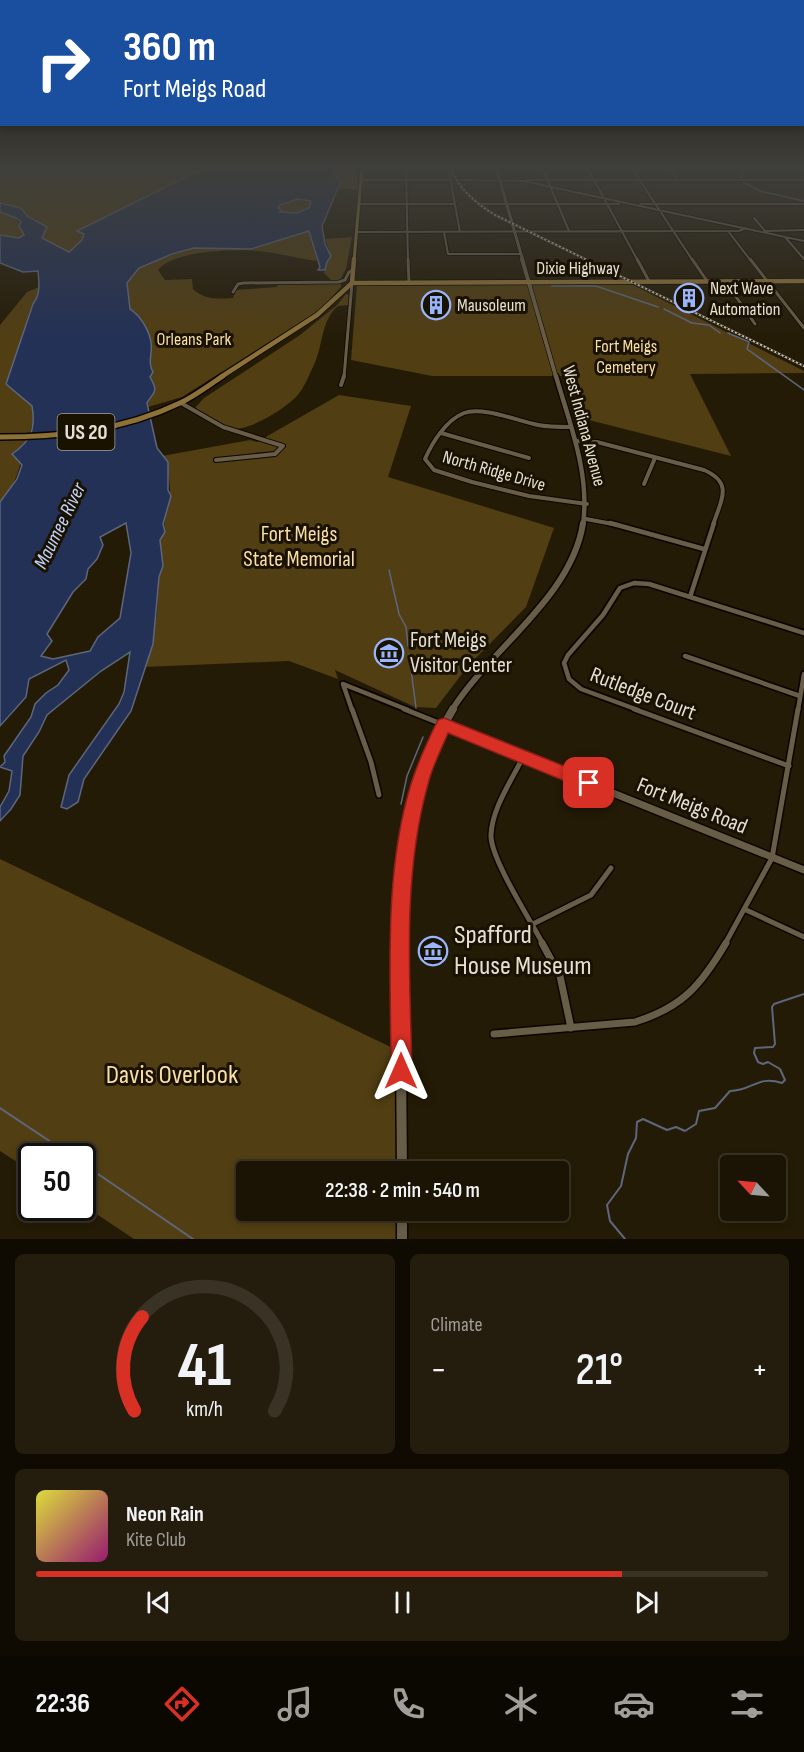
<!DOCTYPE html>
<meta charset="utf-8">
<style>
:root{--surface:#1b1404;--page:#241d0e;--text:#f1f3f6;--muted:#a09e9a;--line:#393326;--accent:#d93025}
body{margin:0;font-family:"Sofia Sans Condensed",sans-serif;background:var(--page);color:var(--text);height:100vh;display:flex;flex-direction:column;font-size:22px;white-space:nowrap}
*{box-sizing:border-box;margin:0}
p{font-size:20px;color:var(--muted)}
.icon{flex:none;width:33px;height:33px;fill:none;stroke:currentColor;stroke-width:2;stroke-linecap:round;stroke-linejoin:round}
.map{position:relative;height:1239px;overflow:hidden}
.panel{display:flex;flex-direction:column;gap:15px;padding:15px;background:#0f0b02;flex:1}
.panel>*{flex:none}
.banner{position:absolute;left:0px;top:0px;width:804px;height:126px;box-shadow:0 3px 9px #0003,0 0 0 2px var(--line);background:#1a4fa0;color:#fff;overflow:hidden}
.needle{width:39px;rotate:296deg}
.tools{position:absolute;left:720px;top:1155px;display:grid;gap:12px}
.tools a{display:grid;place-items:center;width:66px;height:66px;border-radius:6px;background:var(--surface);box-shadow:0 3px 9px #0003,0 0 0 2px var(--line);font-size:30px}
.speed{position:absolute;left:18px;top:1143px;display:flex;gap:12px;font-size:30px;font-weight:700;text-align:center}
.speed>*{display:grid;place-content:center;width:78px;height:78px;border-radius:50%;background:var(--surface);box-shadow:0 3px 9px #0003,0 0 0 2px var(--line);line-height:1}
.speed .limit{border:3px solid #111;border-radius:9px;background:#fff;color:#111}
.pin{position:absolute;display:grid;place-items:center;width:51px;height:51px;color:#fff;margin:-26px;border-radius:12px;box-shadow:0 3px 9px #0006}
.me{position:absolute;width:66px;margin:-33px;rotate:0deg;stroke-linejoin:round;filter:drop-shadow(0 0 4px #0008)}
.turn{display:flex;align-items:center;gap:21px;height:126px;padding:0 24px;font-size:27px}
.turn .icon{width:78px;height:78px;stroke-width:2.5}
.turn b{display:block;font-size:42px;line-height:51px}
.big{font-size:45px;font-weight:600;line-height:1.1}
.panel .card{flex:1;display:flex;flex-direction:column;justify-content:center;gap:9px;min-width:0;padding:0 21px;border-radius:9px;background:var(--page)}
.panel .dial{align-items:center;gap:0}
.dial svg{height:156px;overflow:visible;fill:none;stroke:var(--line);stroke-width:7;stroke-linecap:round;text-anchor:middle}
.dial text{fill:var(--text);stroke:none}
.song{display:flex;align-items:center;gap:18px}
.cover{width:72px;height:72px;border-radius:9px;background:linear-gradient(135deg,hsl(60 70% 55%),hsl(320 70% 35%))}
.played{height:6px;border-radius:3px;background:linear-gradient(90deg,var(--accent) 80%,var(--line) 80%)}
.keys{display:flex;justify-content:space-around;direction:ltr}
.heat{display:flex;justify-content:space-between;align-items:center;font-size:33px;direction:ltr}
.panel .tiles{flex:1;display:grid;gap:15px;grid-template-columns:1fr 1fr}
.card:last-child{grid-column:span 2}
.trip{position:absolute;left:236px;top:1161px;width:333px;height:60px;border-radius:6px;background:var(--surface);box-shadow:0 3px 9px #0003,0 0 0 2px var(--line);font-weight:600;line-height:60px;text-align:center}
.menu{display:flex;height:96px;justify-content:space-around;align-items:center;background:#0b0802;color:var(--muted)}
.menu .icon{width:42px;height:42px}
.menu .selected{color:var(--accent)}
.menu b{font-size:27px;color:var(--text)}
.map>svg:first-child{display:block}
.green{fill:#513e13}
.water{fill:#233157;stroke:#5e667c;stroke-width:1.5;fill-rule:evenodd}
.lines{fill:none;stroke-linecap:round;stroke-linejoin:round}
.stream-far1{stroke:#5e667c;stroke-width:1.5}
.stream{stroke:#5e667c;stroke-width:2}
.minor-far5-casing{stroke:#0d0500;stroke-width:4}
.minor-far4-casing{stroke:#0d0500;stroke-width:4.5}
.minor-far3-casing{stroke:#0d0500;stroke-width:6}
.minor-far2-casing{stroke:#0d0500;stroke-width:8}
.minor-far1-casing{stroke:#0d0500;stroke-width:8}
.minor-casing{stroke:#0d0500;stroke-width:10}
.tertiary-casing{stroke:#0d0500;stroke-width:10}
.secondary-far5-casing{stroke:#0d0500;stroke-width:4.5}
.secondary-far4-casing{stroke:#0d0500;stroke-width:5}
.secondary-far3-casing{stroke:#0d0500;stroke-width:7}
.secondary-far2-casing{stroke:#0d0500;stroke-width:9}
.secondary-far1-casing{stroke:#0d0500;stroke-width:10}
.secondary-casing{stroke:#0d0500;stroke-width:13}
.primary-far2-casing{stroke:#0d0500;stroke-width:4.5}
.primary-far1-casing{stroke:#0d0500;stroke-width:6}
.primary-casing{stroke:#0d0500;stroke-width:8}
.minor-far5{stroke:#685d47;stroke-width:2}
.minor-far4{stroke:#685d47;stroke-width:3}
.minor-far3{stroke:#685d47;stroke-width:4}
.minor-far2{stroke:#685d47;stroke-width:4.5}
.minor-far1{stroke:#685d47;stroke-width:5}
.minor{stroke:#685d47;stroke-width:7}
.tertiary{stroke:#685d47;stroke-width:7}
.secondary-far5{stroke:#685d47;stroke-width:3}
.secondary-far4{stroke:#685d47;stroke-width:4}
.secondary-far3{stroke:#685d47;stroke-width:4.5}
.secondary-far2{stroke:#685d47;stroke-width:6}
.secondary-far1{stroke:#685d47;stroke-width:8}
.secondary{stroke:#685d47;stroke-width:10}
.primary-far2{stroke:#8c7238;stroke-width:3}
.primary-far1{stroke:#8c7238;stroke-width:4.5}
.primary{stroke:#8c7238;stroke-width:5}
.rail-casing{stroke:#cac3b6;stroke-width:2}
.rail{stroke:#1a1201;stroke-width:1.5;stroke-dasharray:2;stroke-linecap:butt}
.route{fill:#d93025;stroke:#8d1f18;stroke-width:1.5}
.labels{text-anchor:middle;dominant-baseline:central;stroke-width:6;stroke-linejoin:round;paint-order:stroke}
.far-street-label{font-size:18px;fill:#e6e0d4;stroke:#1a1201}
.far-poi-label{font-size:18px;fill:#e6e0d4;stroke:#1a1201;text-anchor:start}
.far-park-label{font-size:18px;fill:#fadea4;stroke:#1a1201}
.far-water-label{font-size:20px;font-style:italic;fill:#c2d4fd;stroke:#1a1201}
.shield{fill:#1a1201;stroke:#a9a295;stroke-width:1.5}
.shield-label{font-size:21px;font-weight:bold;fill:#e6e0d4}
.park-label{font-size:22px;fill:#fadea4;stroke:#1a1201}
.poi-label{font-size:22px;fill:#e6e0d4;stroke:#1a1201;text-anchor:start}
.street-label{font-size:22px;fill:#e6e0d4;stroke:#1a1201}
.near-poi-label{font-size:27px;fill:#e6e0d4;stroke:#1a1201;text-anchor:start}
.near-park-label{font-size:27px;fill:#fadea4;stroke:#1a1201}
</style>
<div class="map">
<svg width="804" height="1239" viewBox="0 0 804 1239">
<rect width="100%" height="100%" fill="#241b06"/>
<path class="green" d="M0 167H206L77 231 84 234 82 240 69 252 42 238 37 220 27 216 21 208 0 203Z
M337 167H359L357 189H337L341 181 335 176Z
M298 199 311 201 309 208 302 212 280 213 282 211 278 208 280 204Z
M0 212C15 216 20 220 24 235L19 238 0 235Z
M310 231 317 261C299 259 283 254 266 252 240 248 173 250 158 270L165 280 192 279 193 289C205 300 217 299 233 298L236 290 277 287 278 284H341V287L321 309 182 397 148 407 150 377 153 372 149 366 150 359 136 312 130 309 127 283 133 273 147 263 194 248 251 249Z
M352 237 346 269 340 280 332 281 324 273 329 250 325 239Z
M573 283 631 284 804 371V373L690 374 731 456 577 417 564 376H432L351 360 357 285Z
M39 287V296L33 304 6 384 32 406C36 427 29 429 25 447 19 469 16 485 0 502V325L27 292Z
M346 294 350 295 349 305 338 306C322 319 323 342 316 360 311 371 304 389 296 397 284 409 252 429 235 429 221 429 206 416 194 409L204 398 300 335 337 305Z
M339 395 411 406 388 477 554 528 526 607 468 666 436 708 415 707 335 670 338 679 289 661 144 667 157 614 159 577 163 566 160 540 165 532C162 519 169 511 170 498 171 490 168 462 162 456L250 440 257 442Z
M0 859 401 1052 402 1171 246 1172V1210L402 1211V1239H134L83 1205 82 1156H32L31 1171 0 1151Z"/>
<path class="water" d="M206 167H337L335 176 341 181 322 226 325 244 331 256 327 262 325 270H318L320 267 309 231 251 249 194 248 172 254 139 268 127 283 130 309C140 315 149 330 151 342 153 353 147 362 153 372L150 377C159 393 154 391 147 403L157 448 168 462V490L171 496 163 524 165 532 160 540 163 566 159 577 153 644 131 711 84 779 78 802 67 809 61 807 69 775 119 704 124 692 130 652 101 671 47 715 39 732 23 756 20 795 11 809 0 821V807L9 791 12 771 0 767 5 762 4 756 31 717 35 704 46 693 58 685 69 670 66 660 29 679 26 697 0 726V502L17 479 22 465 12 454C31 441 36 429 32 406L6 384 33 304C41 293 39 284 38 271L23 272 0 263V235L19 238 24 235 19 226 21 222 16 218 0 212V203L21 208 27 216 47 227 42 238 69 252 82 240 84 234 77 231ZM298 199 311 201 309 208 297 213 280 212 282 211 278 208 280 205ZM126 523 131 553 120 618 98 637 90 651 53 659 41 656 52 641 47 634 73 592 86 579 88 569 97 559 103 545 100 537Z"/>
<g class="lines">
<path class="stream-far1" d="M741 178 743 167
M743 182 760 191 804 201
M552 286H596L658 307
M664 309 692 323 709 325 720 333
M728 333 749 342 747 349 804 390
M389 570 399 614 406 627 408 646
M409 654 416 708
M401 804 407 776 423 737"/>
<path class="stream" d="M0 1108 72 1156
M82 1163 193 1239
M625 1239 610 1221 607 1205 621 1186 628 1154 636 1138 637 1122 643 1119 667 1130 676 1127 685 1131 696 1124 699 1111 715 1108 730 1091C753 1091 756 1075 782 1083L785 1080 780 1069 768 1062 763 1064 758 1062 754 1053 755 1048 773 1047 775 1044 772 1007 774 1004 804 994"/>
<g class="minor-far5-casing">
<path id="minor-far5" d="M406 167 408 261
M448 167 460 232
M542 167 569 231
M587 167 638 261
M631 167 693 261
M668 167 677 179
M361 180H452
M461 180 523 181 804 241
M527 180H804
M359 204H455
M481 204H619
M640 204H804
M754 218 765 231
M728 231 751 261
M766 231 804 230
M356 232 739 231 746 228
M444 232 448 254H521
M785 237 804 259"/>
</g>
<g class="minor-far4-casing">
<path id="minor-far4" d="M408 259 409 282
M637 259 649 281
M692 259 707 281
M750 259 804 328
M725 281 755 324
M233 292 238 284 244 283 339 282 345 280 349 272 353 270
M344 377 352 283"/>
</g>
<g class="minor-far3-casing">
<path id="minor-far3" d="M341 385 344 376
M181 403 223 427 283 446 275 454 216 460
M571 427C560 427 548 427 538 425 518 421 482 406 464 413 446 420 432 443 425 459L434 470 472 482 529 496 587 504
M441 433 529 458
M575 441 597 442 704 470C734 483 721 500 713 525
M644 484 655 458
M586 519 618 525"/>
</g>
<g class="minor-far2-casing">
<path id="minor-far2" d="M610 523 704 549
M690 597 714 523
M685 656 800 696
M352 710 343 684 408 710
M638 710 581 689 569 679 564 663 568 655 603 615 620 588 634 583 649 584 804 633
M798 710 804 674"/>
</g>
<g class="minor-far1-casing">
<path id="minor-far1" d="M352 709 371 762 379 795
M404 709 444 725
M634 709 789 766
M523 757C512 780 492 808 491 835 490 858 531 921 543 944
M744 909 804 937
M533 924 591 895 611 868
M725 944 772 858 798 709"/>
</g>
<g class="minor-casing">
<path id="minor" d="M542 943 560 976 571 1028
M494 1034 635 1022C683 1007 701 985 726 943"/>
</g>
<g class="tertiary-casing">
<path id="tertiary" d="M444 725 804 870"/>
</g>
<g class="secondary-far5-casing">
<path id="secondary-far5" d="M496 167 523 261"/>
</g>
<g class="secondary-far4-casing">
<path id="secondary-far4" d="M522 259 556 377"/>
</g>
<g class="secondary-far3-casing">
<path id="secondary-far3" d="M556 376C570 425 590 473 583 525"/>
</g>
<g class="secondary-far2-casing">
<path id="secondary-far2" d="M452 710C490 649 572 597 583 523"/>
</g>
<g class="secondary-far1-casing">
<path id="secondary-far1" d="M400 944C400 862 410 780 453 709"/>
</g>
<g class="secondary-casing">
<path id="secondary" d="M400 943 402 1172
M402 1210V1239"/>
</g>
<g class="primary-far2-casing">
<path id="primary-far2" d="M354 261 362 167"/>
</g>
<g class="primary-far1-casing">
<path id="primary-far1" d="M352 283 804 281
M352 283 354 259
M221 377 317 315 352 283"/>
</g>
<g class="primary-casing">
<path id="primary" d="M0 437C62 437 124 430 180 403 195 396 209 385 223 376"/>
</g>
<use href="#minor-far5" class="minor-far5"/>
<use href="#minor-far4" class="minor-far4"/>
<use href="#minor-far3" class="minor-far3"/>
<use href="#minor-far2" class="minor-far2"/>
<use href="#minor-far1" class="minor-far1"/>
<use href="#minor" class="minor"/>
<use href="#tertiary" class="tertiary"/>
<use href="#secondary-far5" class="secondary-far5"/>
<use href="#secondary-far4" class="secondary-far4"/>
<use href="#secondary-far3" class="secondary-far3"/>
<use href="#secondary-far2" class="secondary-far2"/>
<use href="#secondary-far1" class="secondary-far1"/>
<use href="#secondary" class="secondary"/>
<use href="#primary-far2" class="primary-far2"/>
<use href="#primary-far1" class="primary-far1"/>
<use href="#primary" class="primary"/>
<g class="rail-casing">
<path id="rail" d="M450 167C459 189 475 203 495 215L804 366"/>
</g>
<use href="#rail" class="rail"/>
</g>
<linearGradient id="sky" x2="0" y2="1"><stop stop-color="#140f03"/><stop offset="0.49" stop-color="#3f3f3b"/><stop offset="1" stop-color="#3f3f3b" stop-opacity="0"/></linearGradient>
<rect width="804" height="341" fill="url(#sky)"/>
<path class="route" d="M444 718 594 778 597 783 594 788 589 791 448 733C441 750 432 767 428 784 402 877 410 976 412 1071L409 1079 401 1082 394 1079 391 1071C391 977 383 875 411 784 418 762 428 740 438 720Z"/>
<defs>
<g id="building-ring" transform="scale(1.5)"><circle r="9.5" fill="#1a1201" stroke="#98b5fd" stroke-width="1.5"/><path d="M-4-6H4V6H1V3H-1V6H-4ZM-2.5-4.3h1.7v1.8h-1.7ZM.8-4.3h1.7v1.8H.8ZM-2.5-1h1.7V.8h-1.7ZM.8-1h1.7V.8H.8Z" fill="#98b5fd"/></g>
<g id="museum-ring" transform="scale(1.5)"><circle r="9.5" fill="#1a1201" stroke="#98b5fd" stroke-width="1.5"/><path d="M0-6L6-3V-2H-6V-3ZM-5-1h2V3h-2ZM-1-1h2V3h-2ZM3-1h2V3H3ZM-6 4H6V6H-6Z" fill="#98b5fd"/></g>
</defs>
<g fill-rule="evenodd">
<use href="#building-ring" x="689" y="298"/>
<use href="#building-ring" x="436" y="305"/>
<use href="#museum-ring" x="389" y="653"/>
<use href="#museum-ring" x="433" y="951"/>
</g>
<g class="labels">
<g class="far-street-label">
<text x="578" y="268">Dixie Highway</text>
<text transform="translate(584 426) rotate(75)">West Indiana Avenue</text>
<text transform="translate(494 471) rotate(16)">North Ridge Drive</text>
</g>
<g class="far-poi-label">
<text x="710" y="288">Next Wave<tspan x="710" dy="21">Automation</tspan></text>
<text x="457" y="305">Mausoleum</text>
</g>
<g class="far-park-label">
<text x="194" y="339">Orleans Park</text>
<text x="626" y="346">Fort Meigs<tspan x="626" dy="21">Cemetery</tspan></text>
</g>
<g class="far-water-label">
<text transform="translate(60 526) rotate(-64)">Maumee River</text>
</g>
<rect class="shield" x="57.5" y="414" width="57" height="36" rx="4.5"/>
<g class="shield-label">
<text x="86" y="432">US 20</text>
</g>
<g class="park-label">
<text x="299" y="534">Fort Meigs<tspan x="299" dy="25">State Memorial</tspan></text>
</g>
<g class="poi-label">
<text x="410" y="640">Fort Meigs<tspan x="410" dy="25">Visitor Center</tspan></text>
</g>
<g class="street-label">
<text transform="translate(643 694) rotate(21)">Rutledge Court</text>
<text transform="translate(692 806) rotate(22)">Fort Meigs Road</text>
</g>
<g class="near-poi-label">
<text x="454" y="935">Spafford<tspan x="454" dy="31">House Museum</tspan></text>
</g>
<g class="near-park-label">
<text x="172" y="1075">Davis Overlook</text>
</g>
</g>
</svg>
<div class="tools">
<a><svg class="needle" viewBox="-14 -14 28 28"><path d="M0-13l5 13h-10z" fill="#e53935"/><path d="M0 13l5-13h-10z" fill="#a09e9a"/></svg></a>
</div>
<div class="speed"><div class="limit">50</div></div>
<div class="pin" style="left:589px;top:783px;background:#d93025"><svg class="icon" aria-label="arrive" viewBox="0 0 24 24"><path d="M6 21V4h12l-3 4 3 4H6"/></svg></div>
<svg class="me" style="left:401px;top:1071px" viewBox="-20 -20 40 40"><path d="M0-17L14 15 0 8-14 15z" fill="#d93025" stroke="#fff" stroke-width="4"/></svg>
<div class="trip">22:38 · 2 min · 540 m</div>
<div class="banner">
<div class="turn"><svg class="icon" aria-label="right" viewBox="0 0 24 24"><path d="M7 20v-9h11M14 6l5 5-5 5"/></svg><div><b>360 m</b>Fort Meigs Road</div></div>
</div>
</div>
<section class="panel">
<div class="tiles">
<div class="card dial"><svg viewBox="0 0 100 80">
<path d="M14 69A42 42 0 1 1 86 69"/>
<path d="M14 69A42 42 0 0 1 18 21" stroke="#d93025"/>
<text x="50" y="56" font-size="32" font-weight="700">41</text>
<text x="50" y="72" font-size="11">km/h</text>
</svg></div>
<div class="card"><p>Climate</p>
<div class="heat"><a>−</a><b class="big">21°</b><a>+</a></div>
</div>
<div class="card">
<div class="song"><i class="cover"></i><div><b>Neon Rain</b><p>Kite Club</p></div></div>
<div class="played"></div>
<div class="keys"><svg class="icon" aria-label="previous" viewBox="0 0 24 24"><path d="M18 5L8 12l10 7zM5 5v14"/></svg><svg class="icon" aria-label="pause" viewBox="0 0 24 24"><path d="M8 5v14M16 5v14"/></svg><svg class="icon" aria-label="next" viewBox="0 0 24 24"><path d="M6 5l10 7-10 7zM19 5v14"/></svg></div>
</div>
</div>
</section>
<nav class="menu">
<b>22:36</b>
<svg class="icon selected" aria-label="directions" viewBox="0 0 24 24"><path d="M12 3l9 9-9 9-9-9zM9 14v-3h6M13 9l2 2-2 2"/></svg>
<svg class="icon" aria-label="music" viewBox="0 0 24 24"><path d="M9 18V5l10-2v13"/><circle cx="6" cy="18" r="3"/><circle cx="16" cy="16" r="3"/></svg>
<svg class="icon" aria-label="phone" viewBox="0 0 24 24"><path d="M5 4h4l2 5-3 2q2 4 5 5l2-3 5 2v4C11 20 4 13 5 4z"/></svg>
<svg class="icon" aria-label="climate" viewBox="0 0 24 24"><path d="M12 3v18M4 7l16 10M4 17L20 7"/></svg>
<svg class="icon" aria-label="car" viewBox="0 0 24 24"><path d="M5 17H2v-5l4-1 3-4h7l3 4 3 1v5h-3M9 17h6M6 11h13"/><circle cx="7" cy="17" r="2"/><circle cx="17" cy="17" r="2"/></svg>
<svg class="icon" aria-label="filters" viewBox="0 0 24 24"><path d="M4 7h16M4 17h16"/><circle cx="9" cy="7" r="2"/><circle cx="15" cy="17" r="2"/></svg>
</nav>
